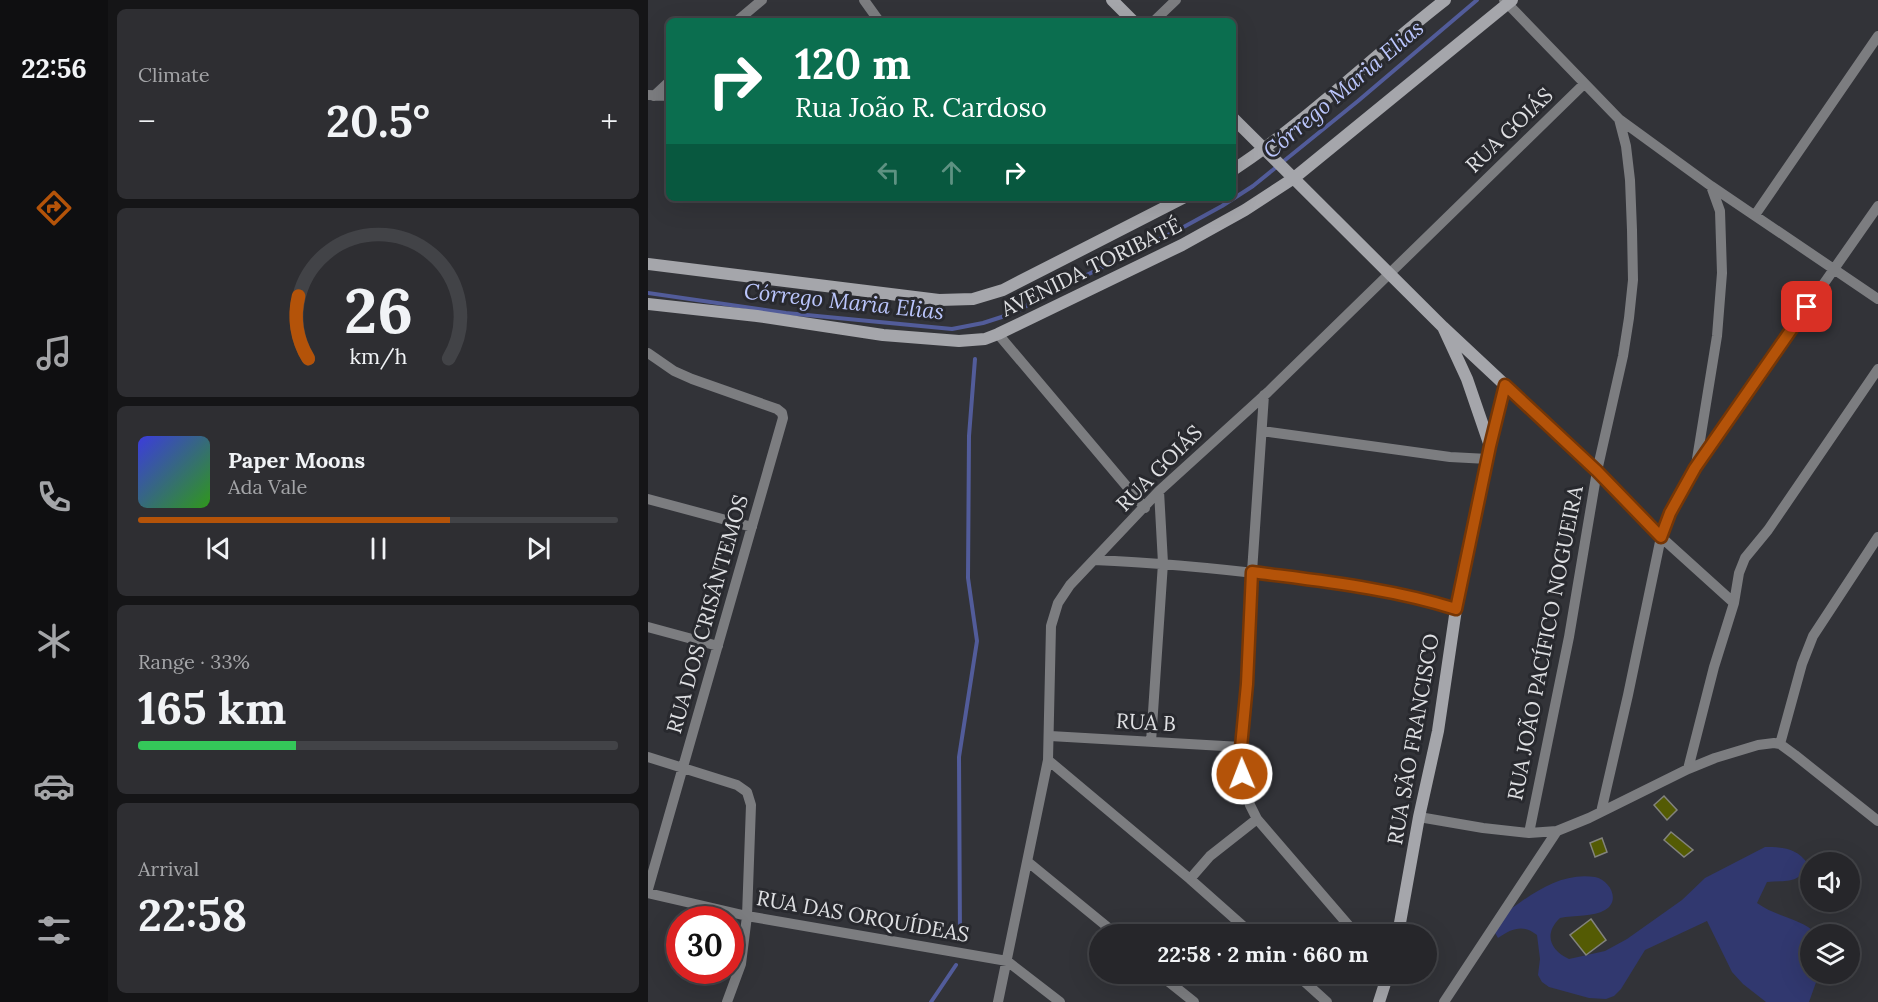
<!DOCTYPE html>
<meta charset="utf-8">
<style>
:root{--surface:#26262a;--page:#2e2e32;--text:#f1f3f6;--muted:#a4a5a8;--line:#424347;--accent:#b45309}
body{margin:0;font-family:Lora,serif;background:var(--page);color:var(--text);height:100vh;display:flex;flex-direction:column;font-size:22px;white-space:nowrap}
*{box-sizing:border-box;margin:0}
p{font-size:20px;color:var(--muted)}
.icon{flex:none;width:33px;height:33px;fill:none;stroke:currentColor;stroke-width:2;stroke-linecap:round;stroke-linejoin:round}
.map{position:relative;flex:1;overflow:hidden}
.panel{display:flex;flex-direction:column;gap:9px;padding:9px;background:#151517;width:540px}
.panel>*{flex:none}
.hud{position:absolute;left:18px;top:18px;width:570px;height:183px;border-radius:9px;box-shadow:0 6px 24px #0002,0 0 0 2px var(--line);background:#0b6e4f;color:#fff;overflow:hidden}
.fabs{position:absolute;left:1152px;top:852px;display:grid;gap:12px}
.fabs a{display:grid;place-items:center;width:60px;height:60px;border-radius:50%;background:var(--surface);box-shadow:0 6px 24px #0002,0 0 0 2px var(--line);font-size:30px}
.speed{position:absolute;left:18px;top:906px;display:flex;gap:12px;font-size:30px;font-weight:700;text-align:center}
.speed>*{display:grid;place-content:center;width:78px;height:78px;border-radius:50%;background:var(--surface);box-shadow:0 6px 24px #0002,0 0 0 2px var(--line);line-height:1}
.speed .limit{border:9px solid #d22;background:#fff;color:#111}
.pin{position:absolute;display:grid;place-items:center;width:51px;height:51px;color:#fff;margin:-26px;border-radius:12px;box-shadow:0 3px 9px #0006}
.me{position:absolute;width:66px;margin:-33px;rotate:359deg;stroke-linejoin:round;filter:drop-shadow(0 0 4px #0008)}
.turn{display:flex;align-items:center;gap:21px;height:126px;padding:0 30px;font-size:27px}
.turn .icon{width:78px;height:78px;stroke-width:2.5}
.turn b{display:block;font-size:42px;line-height:51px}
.lanes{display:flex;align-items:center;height:57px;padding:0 30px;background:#0003;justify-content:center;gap:30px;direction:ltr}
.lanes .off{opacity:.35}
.big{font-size:45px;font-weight:700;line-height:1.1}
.panel .card{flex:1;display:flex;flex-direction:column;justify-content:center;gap:9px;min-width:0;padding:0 21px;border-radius:9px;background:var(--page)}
.panel .dial{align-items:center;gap:0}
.dial svg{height:156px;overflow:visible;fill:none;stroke:var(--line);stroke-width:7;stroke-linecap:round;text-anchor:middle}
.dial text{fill:var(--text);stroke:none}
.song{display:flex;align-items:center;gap:18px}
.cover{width:72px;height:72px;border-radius:9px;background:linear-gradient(135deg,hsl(240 70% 55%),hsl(110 70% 35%))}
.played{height:6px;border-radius:3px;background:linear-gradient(90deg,var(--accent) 65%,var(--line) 65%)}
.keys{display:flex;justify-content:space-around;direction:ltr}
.heat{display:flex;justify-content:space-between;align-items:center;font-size:33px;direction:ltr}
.charge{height:9px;border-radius:4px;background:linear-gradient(90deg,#34c759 33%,var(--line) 0)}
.trip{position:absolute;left:441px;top:924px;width:348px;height:60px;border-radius:30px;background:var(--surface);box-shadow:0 6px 24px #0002,0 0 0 2px var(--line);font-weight:700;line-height:60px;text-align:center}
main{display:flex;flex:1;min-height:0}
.tabs{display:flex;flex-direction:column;width:108px;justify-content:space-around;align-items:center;background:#0f0f11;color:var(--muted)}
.tabs .icon{width:42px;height:42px}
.tabs .on{color:var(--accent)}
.tabs b{font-size:27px;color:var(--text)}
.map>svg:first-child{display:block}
.green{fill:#31386f}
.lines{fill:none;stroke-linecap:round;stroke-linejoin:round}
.stream{stroke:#525c9a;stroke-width:4}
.building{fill:#545b04;stroke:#82837d;stroke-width:1.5}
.street{stroke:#7c7d80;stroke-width:10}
.secondary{stroke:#a5a6ab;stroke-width:12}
.route-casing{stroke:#753606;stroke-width:15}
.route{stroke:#b45309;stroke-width:10}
.labels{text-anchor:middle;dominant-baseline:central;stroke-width:6;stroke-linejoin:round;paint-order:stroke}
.street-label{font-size:21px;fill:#dfe0e3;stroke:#28292e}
.water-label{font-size:22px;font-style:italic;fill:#bbc6fd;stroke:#28292e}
</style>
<main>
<nav class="tabs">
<b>22:56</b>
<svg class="icon on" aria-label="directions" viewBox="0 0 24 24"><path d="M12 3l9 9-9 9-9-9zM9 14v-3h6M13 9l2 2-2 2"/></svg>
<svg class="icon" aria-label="music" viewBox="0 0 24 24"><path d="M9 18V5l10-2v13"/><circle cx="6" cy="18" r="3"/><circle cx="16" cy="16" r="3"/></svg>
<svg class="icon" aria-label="phone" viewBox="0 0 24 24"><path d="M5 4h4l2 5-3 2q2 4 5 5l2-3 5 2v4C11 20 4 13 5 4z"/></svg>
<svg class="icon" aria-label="climate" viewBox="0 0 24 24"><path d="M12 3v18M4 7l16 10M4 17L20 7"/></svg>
<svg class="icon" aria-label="car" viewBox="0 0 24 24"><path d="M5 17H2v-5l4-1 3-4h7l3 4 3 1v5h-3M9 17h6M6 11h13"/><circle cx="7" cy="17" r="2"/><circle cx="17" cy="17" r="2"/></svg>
<svg class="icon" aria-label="filters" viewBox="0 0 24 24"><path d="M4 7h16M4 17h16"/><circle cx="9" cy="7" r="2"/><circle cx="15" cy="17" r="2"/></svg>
</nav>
<section class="panel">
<div class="card"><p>Climate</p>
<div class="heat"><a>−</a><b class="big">20.5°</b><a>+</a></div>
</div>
<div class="card dial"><svg viewBox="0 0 100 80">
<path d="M14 69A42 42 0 1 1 86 69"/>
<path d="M14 69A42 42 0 0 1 9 37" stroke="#b45309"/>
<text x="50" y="56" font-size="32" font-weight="700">26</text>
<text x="50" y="72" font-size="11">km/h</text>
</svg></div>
<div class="card">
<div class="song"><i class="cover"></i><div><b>Paper Moons</b><p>Ada Vale</p></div></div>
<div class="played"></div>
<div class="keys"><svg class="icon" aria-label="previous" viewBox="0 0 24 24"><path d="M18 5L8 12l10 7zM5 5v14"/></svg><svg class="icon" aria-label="pause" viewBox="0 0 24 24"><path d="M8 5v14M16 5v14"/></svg><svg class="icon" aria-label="next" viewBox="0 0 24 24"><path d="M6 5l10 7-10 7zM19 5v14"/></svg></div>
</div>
<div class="card"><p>Range · 33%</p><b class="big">165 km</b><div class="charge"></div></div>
<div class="card"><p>Arrival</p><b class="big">22:58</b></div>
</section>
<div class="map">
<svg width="1230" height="1002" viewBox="0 0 1230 1002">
<rect width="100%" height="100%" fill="#323338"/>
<path class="green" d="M1117 847C1135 847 1149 848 1160 864 1151 885 1138 880 1119 882L1109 903C1128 917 1153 918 1169 934H1162V974H1171L1161 1002H1118L1095 984 1084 972 1059 921 997 950 973 989 966 996 958 999 941 998 901 987 894 982 890 975 892 959 889 935C876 924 864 928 850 938L846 931C851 925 854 917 859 912 863 908 870 904 874 901 896 886 919 873 947 877 962 880 973 901 957 910 946 917 926 915 912 918 896 933 901 950 921 959L957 951 979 939 1034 900 1057 878Z"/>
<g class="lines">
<path class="stream" d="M0 293 138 313 304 329 335 323 366 313 392 298 532 229 574 206 605 186 710 101 829 0
M312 939 311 757 329 641 320 578 321 436 327 359
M283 1002 308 965"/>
</g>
<path class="building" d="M1016 796 1029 810 1019 820 1006 805Z
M1023 832 1045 850 1036 857 1016 840Z
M954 838 959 852 947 857 942 843Z
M943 919 958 940 938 955 922 935Z"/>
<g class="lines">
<path class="street" d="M216 0 231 21
M856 0 971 119 978 146 982 180 984 230 985 280 981 318 975 356 949 471 921 637 881 833
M89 21 114 0
M506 21 528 0
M0 95 21 96
M6 96 21 82
M971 119 1063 186 1230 299
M1107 215 1230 36
M350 334 497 508
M0 353 26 371 44 379 129 409 134 413 135 418 0 889
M857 385 949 471 1013 537 1086 603
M616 395 604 572 599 684 593 747V774L602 805 609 819 708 934
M614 431 802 457 840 459
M1048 465 1069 336 1074 273 1072 211 1063 186
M0 499 104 527
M446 560C516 563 586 570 655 579 707 586 758 594 808 609
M0 627 70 646
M402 736 593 747
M503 742 515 563 511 491
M1132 744 1154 664 1165 636 1230 537
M0 757 89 785 99 792 103 805 99 916 93 964 79 1002
M400 760 542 879 604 934
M1040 769 1066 667 1086 603 1091 573 1097 558 1120 530 1230 369
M953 812 980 695 1013 537 1022 513 1047 468 1230 206
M771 817 835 828 881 833 909 831 941 818 1040 769 1067 758 1110 745 1126 743 1132 744 1147 755 1230 821
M380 862 468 934
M542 879 562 856 609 819
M0 893 99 916 359 961 412 1002
M511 974 546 1002
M648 974 679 1002
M350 1002 400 760 403 626 410 603 422 585 511 491 620 392 936 84
M796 1002 909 831"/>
<path class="secondary" d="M464 0 485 21
M585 118 795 327 819 379 842 446
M585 170C660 121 726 55 797 0
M0 264 291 300 325 299 355 290 535 198
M0 304 109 316 235 335 311 341 337 339 350 334 534 245 597 210 646 178 864 0
M750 934 771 817 790 731 808 609 842 446 857 385 795 327
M731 1002 740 974"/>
</g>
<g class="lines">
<g class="route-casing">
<path id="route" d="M594 774 593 747 599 684 604 572C672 581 742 588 808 609L842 446 857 385 949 471 1013 537 1022 513 1047 468 1159 307"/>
</g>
<use href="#route" class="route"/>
</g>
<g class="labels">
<g class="street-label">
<text transform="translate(861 130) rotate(-44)">RUA GOIÁS</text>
<text transform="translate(443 267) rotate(-26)">AVENIDA TORIBATÉ</text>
<text transform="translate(511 468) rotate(-45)">RUA GOIÁS</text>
<text transform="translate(59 614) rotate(-74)">RUA DOS CRISÂNTEMOS</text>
<text transform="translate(897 643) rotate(-79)">RUA JOÃO PACÍFICO NOGUEIRA</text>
<text transform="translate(498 722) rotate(3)">RUA B</text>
<text transform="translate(765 739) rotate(-80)">RUA SÃO FRANCISCO</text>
<text transform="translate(215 916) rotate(10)">RUA DAS ORQUÍDEAS</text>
</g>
<g class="water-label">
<text transform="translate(695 89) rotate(-40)">Córrego Maria Elias</text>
<text transform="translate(196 301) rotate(6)">Córrego Maria Elias</text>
</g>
</g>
</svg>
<div class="fabs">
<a><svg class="icon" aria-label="sound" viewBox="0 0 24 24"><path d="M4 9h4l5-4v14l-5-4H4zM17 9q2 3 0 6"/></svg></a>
<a><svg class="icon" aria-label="layers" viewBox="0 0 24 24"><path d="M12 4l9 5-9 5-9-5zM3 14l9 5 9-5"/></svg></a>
</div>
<div class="speed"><div class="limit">30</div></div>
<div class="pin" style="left:1159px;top:307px;background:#d93025"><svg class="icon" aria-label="arrive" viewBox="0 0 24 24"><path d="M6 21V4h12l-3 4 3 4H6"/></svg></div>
<svg class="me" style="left:594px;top:774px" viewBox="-20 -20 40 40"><circle r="17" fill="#b45309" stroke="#fff" stroke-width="3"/><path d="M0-11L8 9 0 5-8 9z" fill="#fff"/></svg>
<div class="trip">22:58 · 2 min · 660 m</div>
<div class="hud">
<div class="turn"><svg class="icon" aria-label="right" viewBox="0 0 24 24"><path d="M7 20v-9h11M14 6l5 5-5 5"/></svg><div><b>120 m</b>Rua João R. Cardoso</div></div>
<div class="lanes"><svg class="icon off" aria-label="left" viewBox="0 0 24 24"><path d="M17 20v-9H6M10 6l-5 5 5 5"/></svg><svg class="icon off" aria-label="ahead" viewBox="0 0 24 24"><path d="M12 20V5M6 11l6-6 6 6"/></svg><svg class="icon" aria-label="right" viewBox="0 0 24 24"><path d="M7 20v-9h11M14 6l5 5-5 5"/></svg></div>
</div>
</div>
</main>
